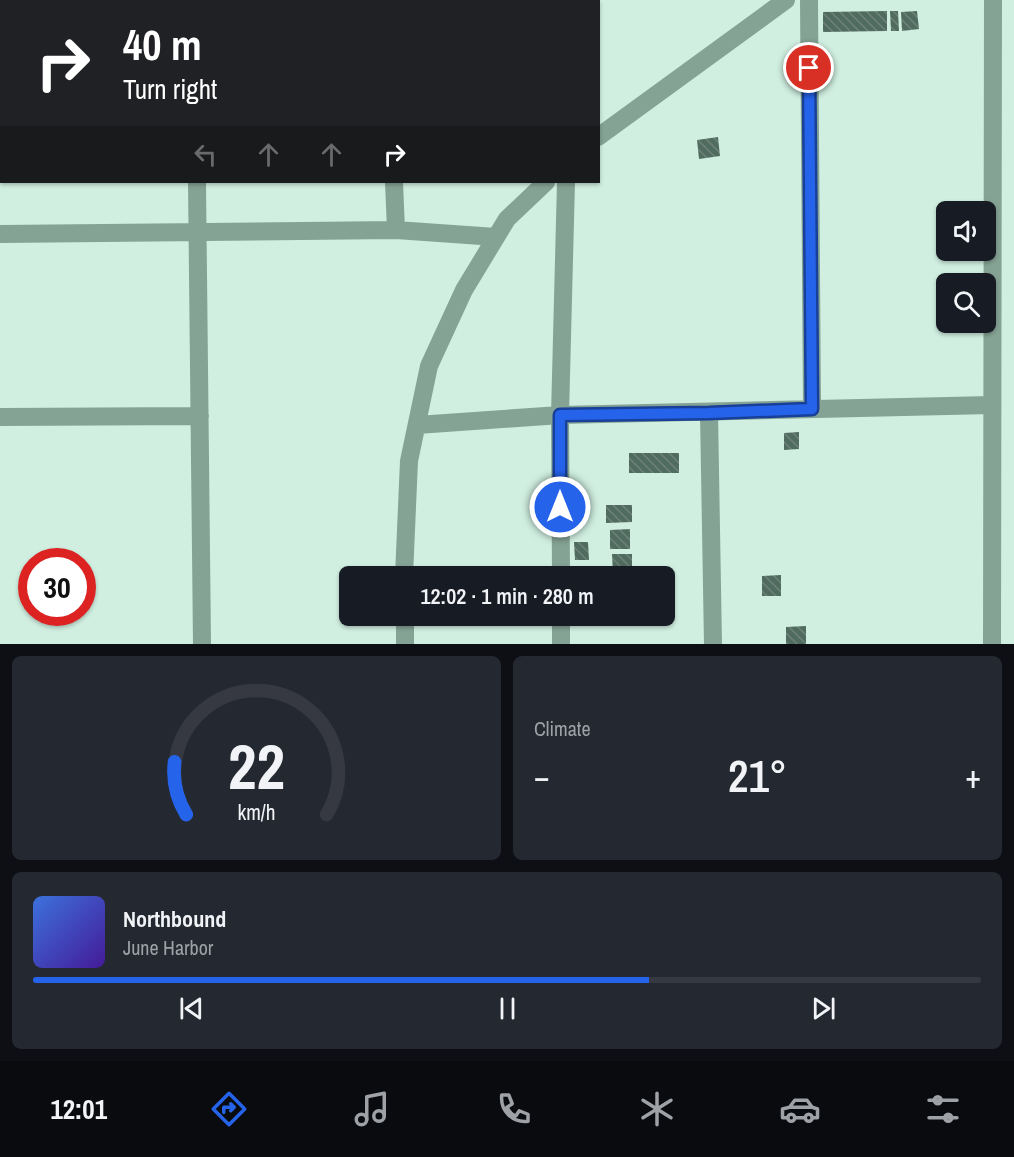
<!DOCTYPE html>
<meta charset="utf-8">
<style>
:root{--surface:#171b24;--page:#242831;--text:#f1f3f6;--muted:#9ea1a6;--line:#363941;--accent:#2563eb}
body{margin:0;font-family:"Archivo Narrow",sans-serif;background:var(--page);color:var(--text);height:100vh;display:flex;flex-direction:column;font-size:22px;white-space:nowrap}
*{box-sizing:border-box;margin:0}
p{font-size:20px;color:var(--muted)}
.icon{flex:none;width:33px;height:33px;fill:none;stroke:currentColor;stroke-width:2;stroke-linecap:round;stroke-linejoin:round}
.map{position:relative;height:644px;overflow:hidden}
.drawer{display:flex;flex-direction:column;gap:12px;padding:12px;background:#0d0f14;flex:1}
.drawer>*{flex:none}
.top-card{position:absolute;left:0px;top:0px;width:600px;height:183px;box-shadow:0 2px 4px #0004;background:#202124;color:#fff;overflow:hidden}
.tools{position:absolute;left:936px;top:201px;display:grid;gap:12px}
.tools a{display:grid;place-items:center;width:60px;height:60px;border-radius:9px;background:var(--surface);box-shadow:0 2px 4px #0004;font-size:30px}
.speed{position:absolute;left:18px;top:548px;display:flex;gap:12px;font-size:30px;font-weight:700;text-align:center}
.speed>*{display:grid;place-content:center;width:78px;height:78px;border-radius:50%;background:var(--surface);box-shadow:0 2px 4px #0004;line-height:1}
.speed .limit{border:9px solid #d22;background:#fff;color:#111}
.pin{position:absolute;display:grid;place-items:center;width:51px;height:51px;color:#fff;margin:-26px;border:3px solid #fff;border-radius:50%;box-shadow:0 2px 6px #0007}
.me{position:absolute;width:66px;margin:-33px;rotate:0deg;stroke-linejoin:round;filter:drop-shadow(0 0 4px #0008)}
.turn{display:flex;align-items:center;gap:21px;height:126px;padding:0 24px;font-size:27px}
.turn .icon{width:78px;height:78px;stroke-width:2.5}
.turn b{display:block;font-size:42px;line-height:51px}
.lanes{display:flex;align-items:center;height:57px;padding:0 24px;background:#0003;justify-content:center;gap:30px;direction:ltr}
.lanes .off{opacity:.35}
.big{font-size:45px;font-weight:600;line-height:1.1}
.drawer .widget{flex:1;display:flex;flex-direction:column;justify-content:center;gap:9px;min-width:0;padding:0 21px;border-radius:9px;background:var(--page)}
.drawer .dial{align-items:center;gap:0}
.dial svg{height:156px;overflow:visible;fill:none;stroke:var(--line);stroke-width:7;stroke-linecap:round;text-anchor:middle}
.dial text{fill:var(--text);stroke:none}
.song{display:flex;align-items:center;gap:18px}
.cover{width:72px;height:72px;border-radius:9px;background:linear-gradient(135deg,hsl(220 70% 55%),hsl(260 70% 35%))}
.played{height:6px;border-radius:3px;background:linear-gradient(90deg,var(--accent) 65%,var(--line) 65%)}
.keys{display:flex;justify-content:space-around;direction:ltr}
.heat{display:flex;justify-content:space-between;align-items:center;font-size:33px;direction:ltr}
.drawer .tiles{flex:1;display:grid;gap:12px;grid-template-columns:1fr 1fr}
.widget:last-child{grid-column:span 2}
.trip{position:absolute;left:339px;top:566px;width:336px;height:60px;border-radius:9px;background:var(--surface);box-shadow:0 2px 4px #0004;font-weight:600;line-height:60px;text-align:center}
.tabs{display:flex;height:96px;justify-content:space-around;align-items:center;background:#090b0e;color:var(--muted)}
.tabs .icon{width:42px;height:42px}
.tabs .active{color:var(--accent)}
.tabs b{font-size:27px;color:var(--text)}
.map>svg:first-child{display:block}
.building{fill:url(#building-back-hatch)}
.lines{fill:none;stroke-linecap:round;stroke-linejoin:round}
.minor{stroke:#85a395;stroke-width:18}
.route-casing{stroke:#184099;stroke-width:15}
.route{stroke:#2563eb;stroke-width:10}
</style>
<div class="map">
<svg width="1014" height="644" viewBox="0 0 1014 644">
<defs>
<pattern id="building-back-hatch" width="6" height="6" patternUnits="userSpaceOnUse" patternTransform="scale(1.5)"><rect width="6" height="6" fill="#506b5f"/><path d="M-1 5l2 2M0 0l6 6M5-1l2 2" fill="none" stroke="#6e8279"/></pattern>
</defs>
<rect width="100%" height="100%" fill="#d0efe1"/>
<path class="building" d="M887 11V31L823 32V12Z
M890 11H898L899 31H891Z
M917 11 919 29 902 31 901 12Z
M718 137 720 156 699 159 697 140Z
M799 432V449L784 450V433Z
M629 453H679V473H629Z
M606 505H632V522L606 523Z
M630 529V549H610V530Z
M574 542H588L589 560H575Z
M612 554H632V574H613Z
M781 575V596H762V576Z
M806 626V644H786V627Z"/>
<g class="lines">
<path class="minor" d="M195 0 196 2
M386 0V2
M809 0 812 409
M0 56H2
M598 137 786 0
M197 182 202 644
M394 182 396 230
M0 234 396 230 496 237
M709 413 713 644
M0 417 200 416
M417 425 560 415 991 405
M404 576 409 461 429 366 464 290 507 219 546 182
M561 576 560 415 566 182
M405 615V644
M561 615V644
M992 644 993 0"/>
</g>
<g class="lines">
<g class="route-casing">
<path id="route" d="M560 507V415L709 413 812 409 809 68"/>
</g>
<use href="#route" class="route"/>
</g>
</svg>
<div class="tools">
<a><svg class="icon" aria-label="sound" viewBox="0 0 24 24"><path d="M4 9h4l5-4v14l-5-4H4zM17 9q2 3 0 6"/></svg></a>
<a><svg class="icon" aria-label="search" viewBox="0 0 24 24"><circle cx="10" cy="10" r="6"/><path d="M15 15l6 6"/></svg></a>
</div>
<div class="speed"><div class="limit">30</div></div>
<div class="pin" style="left:809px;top:68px;background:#d93025"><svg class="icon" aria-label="arrive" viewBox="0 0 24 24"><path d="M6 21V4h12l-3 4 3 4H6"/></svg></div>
<svg class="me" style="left:560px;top:507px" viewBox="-20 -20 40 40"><circle r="17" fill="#2563eb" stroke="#fff" stroke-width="3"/><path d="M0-11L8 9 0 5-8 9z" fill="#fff"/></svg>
<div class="trip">12:02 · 1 min · 280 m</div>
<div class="top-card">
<div class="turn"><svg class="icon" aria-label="right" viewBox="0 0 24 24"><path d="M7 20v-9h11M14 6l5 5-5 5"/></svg><div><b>40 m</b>Turn right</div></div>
<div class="lanes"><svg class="icon off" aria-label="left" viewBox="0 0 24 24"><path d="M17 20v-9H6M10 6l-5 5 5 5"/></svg><svg class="icon off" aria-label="ahead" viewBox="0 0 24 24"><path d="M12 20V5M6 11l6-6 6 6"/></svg><svg class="icon off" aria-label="ahead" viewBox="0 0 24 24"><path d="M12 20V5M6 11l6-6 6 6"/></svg><svg class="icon" aria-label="right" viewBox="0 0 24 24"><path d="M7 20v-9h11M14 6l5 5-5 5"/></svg></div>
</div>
</div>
<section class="drawer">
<div class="tiles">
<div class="widget dial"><svg viewBox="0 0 100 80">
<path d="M14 69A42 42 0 1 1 86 69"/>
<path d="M14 69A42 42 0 0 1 8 42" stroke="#2563eb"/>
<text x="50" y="56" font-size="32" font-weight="700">22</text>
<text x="50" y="72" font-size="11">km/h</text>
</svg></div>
<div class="widget"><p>Climate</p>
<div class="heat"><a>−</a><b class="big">21°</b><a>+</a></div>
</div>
<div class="widget">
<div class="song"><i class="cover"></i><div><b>Northbound</b><p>June Harbor</p></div></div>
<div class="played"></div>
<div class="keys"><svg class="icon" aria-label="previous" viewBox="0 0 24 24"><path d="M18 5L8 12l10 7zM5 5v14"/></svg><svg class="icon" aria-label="pause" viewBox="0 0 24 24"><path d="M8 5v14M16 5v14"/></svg><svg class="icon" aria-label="next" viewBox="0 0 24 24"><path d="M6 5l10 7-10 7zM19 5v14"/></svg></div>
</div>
</div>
</section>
<nav class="tabs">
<b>12:01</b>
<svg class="icon active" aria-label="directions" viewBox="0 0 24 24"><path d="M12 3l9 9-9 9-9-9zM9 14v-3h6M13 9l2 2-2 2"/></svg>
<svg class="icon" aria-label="music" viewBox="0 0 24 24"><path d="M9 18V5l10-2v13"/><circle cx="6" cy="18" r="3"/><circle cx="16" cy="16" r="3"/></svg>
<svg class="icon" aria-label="phone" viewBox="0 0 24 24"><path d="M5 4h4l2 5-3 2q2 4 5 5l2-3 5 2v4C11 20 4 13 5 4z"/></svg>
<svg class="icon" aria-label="climate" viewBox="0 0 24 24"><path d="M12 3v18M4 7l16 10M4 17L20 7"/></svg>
<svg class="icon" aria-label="car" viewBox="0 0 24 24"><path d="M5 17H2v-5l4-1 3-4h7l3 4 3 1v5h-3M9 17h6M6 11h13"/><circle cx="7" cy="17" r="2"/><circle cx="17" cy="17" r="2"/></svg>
<svg class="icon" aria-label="filters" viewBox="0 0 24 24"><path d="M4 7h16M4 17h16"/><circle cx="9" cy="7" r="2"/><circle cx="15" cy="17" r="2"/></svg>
</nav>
